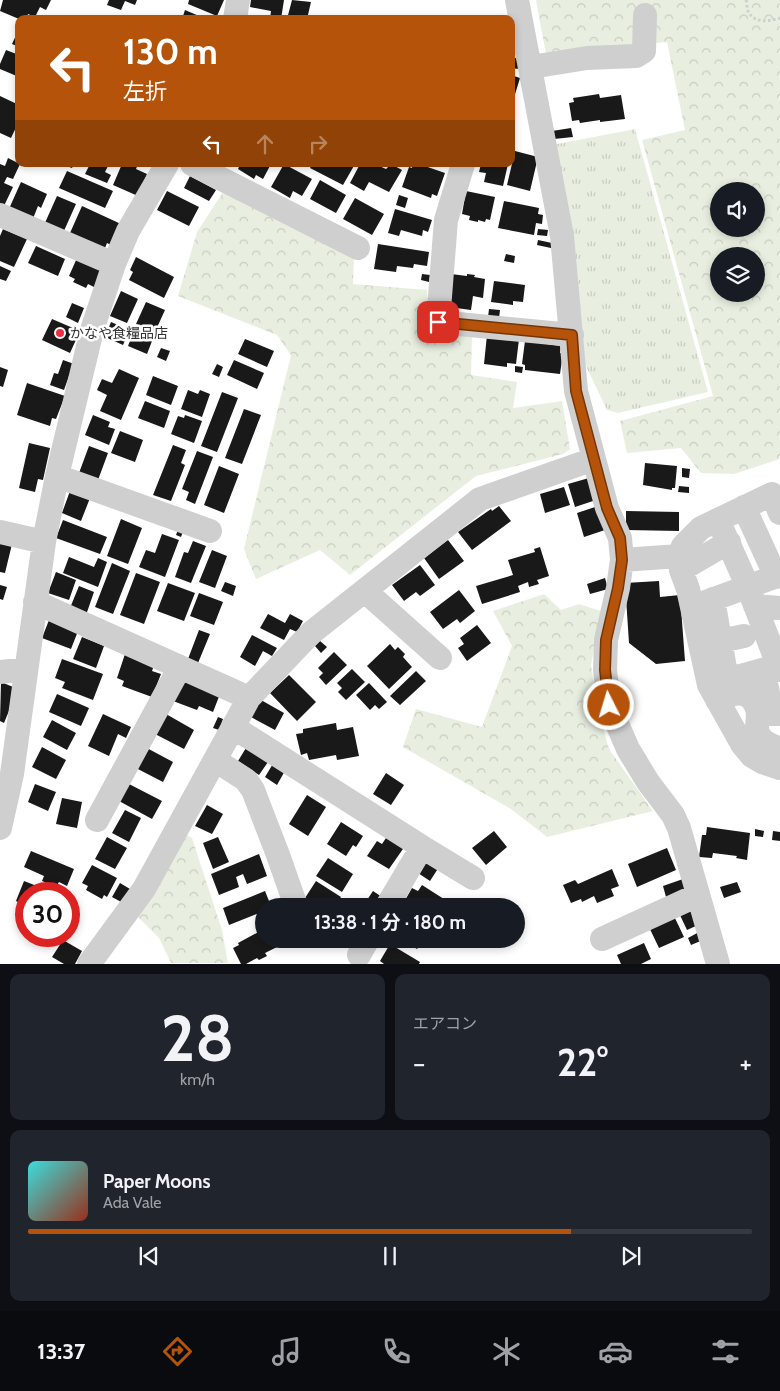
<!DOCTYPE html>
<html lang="ja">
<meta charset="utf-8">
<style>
:root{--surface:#171b24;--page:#20242c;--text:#f1f3f6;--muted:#9ea1a6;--line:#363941;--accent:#b45309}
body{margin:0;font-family:Cabin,"Noto Sans JP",sans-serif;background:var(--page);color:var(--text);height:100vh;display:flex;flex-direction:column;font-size:19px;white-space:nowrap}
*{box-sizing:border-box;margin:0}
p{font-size:16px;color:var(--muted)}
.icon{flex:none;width:28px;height:28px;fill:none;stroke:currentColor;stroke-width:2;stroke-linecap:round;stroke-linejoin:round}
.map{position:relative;height:964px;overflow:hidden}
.sheet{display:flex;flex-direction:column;gap:10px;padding:10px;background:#0d0f14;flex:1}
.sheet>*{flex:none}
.hud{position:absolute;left:15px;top:15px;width:500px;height:152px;border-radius:10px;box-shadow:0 2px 8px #0003;background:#b45309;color:#fff;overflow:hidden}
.tools{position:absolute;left:710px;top:182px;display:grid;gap:10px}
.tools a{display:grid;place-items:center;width:55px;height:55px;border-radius:50%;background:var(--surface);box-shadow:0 2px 8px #0003;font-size:25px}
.speed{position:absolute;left:15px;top:882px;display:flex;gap:10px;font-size:25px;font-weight:700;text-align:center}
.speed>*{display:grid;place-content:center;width:65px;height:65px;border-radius:50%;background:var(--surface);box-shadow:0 2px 8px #0003;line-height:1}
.speed .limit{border:8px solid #d22;background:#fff;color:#111}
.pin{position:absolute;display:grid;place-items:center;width:42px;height:42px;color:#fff;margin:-21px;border-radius:10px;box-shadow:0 2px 8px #0006}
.me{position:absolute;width:55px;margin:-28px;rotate:355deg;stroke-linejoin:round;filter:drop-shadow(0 0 4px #0008)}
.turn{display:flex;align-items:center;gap:18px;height:105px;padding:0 25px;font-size:22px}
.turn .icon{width:65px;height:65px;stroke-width:2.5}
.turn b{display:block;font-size:35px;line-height:42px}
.lanes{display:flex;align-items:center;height:48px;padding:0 25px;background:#0003;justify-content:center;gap:25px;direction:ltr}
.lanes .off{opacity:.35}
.big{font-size:38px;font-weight:700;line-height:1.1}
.sheet .widget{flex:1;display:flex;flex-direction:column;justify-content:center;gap:8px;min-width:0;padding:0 18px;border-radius:10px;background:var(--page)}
.sheet .dial{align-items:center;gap:0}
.dial b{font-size:65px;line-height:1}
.song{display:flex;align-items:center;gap:15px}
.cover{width:60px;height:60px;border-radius:8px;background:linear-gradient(135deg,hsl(180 70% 55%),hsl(10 70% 35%))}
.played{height:5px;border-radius:2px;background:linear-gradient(90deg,var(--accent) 75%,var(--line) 75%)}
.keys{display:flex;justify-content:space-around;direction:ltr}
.heat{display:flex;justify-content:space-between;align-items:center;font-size:28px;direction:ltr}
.sheet .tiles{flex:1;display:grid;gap:10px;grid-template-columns:1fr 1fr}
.widget:last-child{grid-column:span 2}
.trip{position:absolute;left:255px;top:898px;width:270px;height:50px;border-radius:25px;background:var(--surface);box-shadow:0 2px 8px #0003;font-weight:700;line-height:50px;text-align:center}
.tabs{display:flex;height:80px;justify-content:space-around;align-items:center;background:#090b0e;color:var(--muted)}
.tabs .icon{width:35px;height:35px}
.tabs .active{color:var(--accent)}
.tabs b{font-size:22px;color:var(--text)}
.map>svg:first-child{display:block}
.forest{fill:url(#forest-crowns);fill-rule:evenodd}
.park{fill:url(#park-tufts)}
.building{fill:#191919}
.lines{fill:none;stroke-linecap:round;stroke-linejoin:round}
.path{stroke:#cfcfcf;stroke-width:3;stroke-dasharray:2.5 2.5;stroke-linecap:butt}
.minor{stroke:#cfcfcf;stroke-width:24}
.route-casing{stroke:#753606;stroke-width:12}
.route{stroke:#b45309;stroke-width:9}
.poi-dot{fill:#f12b42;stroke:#fff;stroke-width:2}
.labels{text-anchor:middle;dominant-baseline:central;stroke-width:5;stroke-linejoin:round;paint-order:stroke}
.poi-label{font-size:14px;fill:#323232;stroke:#fff;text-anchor:start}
</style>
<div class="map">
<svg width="780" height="964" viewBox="0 0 780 964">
<defs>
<pattern id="forest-crowns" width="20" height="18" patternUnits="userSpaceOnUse" patternTransform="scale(1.25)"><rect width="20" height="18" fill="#e8efe0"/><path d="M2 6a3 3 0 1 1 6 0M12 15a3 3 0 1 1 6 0" fill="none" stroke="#c7cdc1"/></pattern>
<pattern id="park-tufts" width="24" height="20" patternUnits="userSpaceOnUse" patternTransform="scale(1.25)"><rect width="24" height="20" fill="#e8efe0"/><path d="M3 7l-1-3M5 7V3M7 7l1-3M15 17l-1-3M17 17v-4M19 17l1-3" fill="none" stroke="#c7cdc1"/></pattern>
</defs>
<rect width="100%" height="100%" fill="#fff"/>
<path class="forest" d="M536 0H780V459L734 474 701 473 681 448 627 453 620 421 713 396 642 140 685 130 667 42 546 54ZM719 191H756V229H719ZM719 256H756V294H719Z
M223 192 354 257 353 284 427 290 430 334 472 336 471 375 517 382 513 408 562 401 570 449 563 454 476 476 350 575 320 550 256 579 244 549 291 355 277 335 178 296 197 232Z
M544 594 561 610 579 604 601 611 591 665 598 711 609 749 653 811 547 837 511 809 403 747 416 709 482 727 512 646 493 611Z
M185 834 192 838 222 930 228 963H171L159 938 137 916Z"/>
<path class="park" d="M635 129 708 392 618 413 607 410 585 364 552 145Z"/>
<path class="building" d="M3 0H51L46 10 40 7 35 17 28 14 26 19H19L0 11Z
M109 0H137L135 5 125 1 121 10 107 5Z
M189 0H224L217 16 188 4Z
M251 0H284L281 19H270L271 11 250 7Z
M292 0 311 2 307 19H287Z
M185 10 206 19H182Z
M19 29V47L12 44Z
M6 50 19 55V77L0 69V64Z
M511 57 521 59 519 69 511 68Z
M511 75 520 78 512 104H511Z
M599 94 600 98 621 95 625 119 600 122V120L580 123 579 120 572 121 569 103 574 102 573 98Z
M0 96 19 105V121L11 138 0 133Z
M571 128 573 137 554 139 552 131Z
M515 151 538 157 530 191 507 185Z
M8 158 20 164 13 179 7 177 4 183 13 187 3 208 0 207V164L5 166Z
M61 164H74L72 168Z
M90 164H109L105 172 111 175 107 183 85 174Z
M122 164H138L136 169 147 174 138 196 113 185Z
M237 164H271L263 179 256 175 254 179 238 169 240 165Z
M284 164 312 179 302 196 293 191 290 198 271 187Z
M312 164H355L343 185 310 168Z
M360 164H375L386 169 391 164 402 170 389 192 369 182 364 191 350 183Z
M413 164H419L445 173 437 196 432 194 431 198 402 187 409 167 412 168Z
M481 164H508L503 186 484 182 486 173 479 172Z
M67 171 113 191 105 208 59 188Z
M190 176 216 190 209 201 184 188Z
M320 180 346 195 336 213 310 199Z
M21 182 47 194 41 208 38 206 32 221 8 211Z
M167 191 199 207 189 226 157 210Z
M466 191 495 197 490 220 486 219 485 222 478 220V222L469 220 470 216 462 214Z
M399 195 408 198 405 208 396 205Z
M57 196 76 204 63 233 44 225Z
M355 198 384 214 372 235 343 219Z
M504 201 539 208 538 214 543 215 542 224 536 223 534 235 498 228Z
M82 206 121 224 111 245 107 243 105 248 70 233Z
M395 209 432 220 428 232 423 230 422 236 401 230 399 236 388 233Z
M3 229 27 239 14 267 0 261V236Z
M538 229 548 230 547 236 537 235Z
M538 240 552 243 551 248 537 245Z
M378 244 429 252 427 266 414 264 413 268 397 266 396 272 374 269Z
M36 246 65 259 58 276 28 263Z
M506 254 515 256 514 263 504 261Z
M136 257 174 277 164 298 129 280 133 272 130 270Z
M77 258 104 270 96 288 88 284 86 288 73 282 75 279 69 276Z
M0 266 11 271 6 281 0 279Z
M422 274 430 275 429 282 421 280Z
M451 274 467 276V274L475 275 474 277 485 279 483 298 473 296 471 310 449 307Z
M494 281 525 285 523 302 513 301V305L491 302Z
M121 291 138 299 127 323 110 316Z
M146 302 165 310 155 332 136 324Z
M72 303 84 308 78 323 66 317Z
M489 309 500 310 499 318 488 317Z
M52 319 80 331 70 353 42 340Z
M111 322 130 330 123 345 105 337Z
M135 328 154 336 147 354 128 346Z
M487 335 519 339 516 364 507 363V367L484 364Z
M245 339 274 351 267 367 238 354Z
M525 341 561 346 560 353H563L560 374 525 370V365L522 364Z
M161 348 170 351 166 361 157 357Z
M63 360 77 365 69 376 64 390 50 385 54 373 58 374Z
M234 360 264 373 257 389 227 375Z
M217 364 223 367 219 377 212 374Z
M515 366 523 367 522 373 515 372Z
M0 367 8 370 3 387 0 386Z
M119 369 139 378 121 420 100 411 107 395 97 390 102 379 112 383Z
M153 376 178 386 171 405 146 395Z
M27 383 65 396 56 419 52 418 50 426 17 415Z
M188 390 198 394 200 390 210 394 202 417 181 409Z
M222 392 238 398 217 452 201 446Z
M145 401 170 411 164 428 138 418Z
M244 409 261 415 242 464 225 458Z
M93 415 110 422 108 427 115 429 109 445 85 435Z
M185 415 202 421 194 443 171 434 178 416 184 418Z
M120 431 143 440 135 462 111 453Z
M29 443 50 448 43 480 38 479 35 492 19 488Z
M173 445 186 450 181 463 185 465 171 501 153 495Z
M89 446 108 453 98 480 79 473Z
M197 451 213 457 195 504 186 500 189 492 182 489Z
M645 463 677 466 675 488H672V490L643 485Z
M219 466 239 474 224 513 204 505Z
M682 468 690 469 689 478 682 477Z
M589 478 596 500 575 507 568 484Z
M679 486 689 487V493L678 492Z
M564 487 570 505 545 513 540 494Z
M70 491 90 498 81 521 62 513Z
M499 506 511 521 472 550 458 532 491 509 492 511Z
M598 506 605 530 584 537 577 513Z
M626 511 679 512V531L626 530Z
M121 519 142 528 128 564 107 556Z
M63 520 107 537 100 554 56 538Z
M179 527 184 529 181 537 176 535Z
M162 534 179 540 165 577 139 567 146 550 155 553Z
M0 537 13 540 5 573 0 572Z
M448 540 464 561 439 579 424 558Z
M193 541 206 546 191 583 175 577 184 552 188 553Z
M540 547 549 576 537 580 539 584 529 587 528 582 518 586 520 592 482 604 476 586 513 575 508 560 535 552 534 549Z
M212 550 227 556 215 588 199 582Z
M69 557 94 567 98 558 107 562 98 587 63 573Z
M112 563 130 571 113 614 95 607Z
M420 565 435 585 420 596 416 592 404 601 392 585Z
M56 572 76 580 69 600 48 593Z
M136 573 160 582 144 624 120 615Z
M605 578 608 589 590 594 587 584Z
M659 581 660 597 680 595 685 661 656 664 629 643 625 583Z
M225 582 236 586 233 596 221 591Z
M168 583 195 593 184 621 157 611Z
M0 585 7 587 3 600 0 599Z
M79 586 94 592 86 615 70 608Z
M459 590 475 611 460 623 457 619 443 629 430 612Z
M199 593 223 602 214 625 190 616Z
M268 614 285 623 290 614 303 621 297 632 290 629 284 640 260 628Z
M49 620 78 631 71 649 42 638Z
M477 625 491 643 467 661 458 648 464 644 460 638Z
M199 630 210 634 198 663 188 659Z
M252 635 277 648 272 656 263 651 255 666 240 657Z
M82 637 104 646 96 668 73 659Z
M320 641 327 647 321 653 315 646Z
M390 644 395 650 398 647 405 654 403 657 412 667 389 689 367 666Z
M334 652 347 665 326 685 319 677 323 673 318 668Z
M125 654 154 665 152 671 161 674 152 697 122 686 124 681 117 678Z
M62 659 103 674 93 700 62 688 65 682 55 678Z
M352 669 365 682 346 700 338 692 342 688 337 683Z
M416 671 426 681 400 705 390 696Z
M289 675 316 702 297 721 270 693Z
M182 679 220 694 213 712 199 706 197 710 173 701Z
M1 682 18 689 4 723 0 721Z
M369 683 387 702 379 709 375 705 370 710 356 695Z
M57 694 89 708 81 726 49 712Z
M261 700 284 713 275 730 251 717Z
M103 714 131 727 126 738 118 734 109 756 88 746Z
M166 714 194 730 184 749 155 734Z
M218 717 223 719 219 730 213 728Z
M52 720 76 733 67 750 43 737Z
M336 723 337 730 353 727 359 756 337 760 336 755 309 760 307 753 301 755 296 734 303 733V729Z
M42 747 66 760 56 779 32 767Z
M145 747 173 762 163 782 134 767Z
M246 748 268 762 259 775 238 761Z
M274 762 286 769 277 785 265 777Z
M386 773 404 785 391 805 373 794Z
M35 784 56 792 48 811 28 802Z
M129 784 162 801 152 819 119 801Z
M307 795 326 807 308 836 289 824Z
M62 798 82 802 77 828 56 824Z
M207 805 223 814 212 834 195 826Z
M125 810 141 818 129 842 112 833Z
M341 822 363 836 356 847 353 845 346 856 327 844Z
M707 827 750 833 747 860 736 858 737 856 713 853 712 858 699 857 702 835H706Z
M755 829 764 831 763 837 755 836Z
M494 831 507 847 486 865 472 848Z
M773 831 780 832V841L772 840Z
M388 835 405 846 389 869 367 856 377 841 382 844Z
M107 837 127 848 115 869 95 859Z
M218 837 229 862 213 869 203 843Z
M667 848 676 870 637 887 628 864Z
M31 851 74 869 67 886 59 882 56 887 42 881 44 876 24 867Z
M259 854 267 876 247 884 243 874 236 877 239 887 219 895 211 874Z
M328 858 353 874 342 892 316 876Z
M426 860 439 867 430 881 418 873Z
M92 865 117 878 107 897 104 895 102 899 86 890 88 886 82 883Z
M612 869 619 886 611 889 614 896 597 903 594 896 582 902 581 899 571 903 563 885 575 880 578 884Z
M683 879 687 890 666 897 663 886Z
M24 881 52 892 51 894H26V906L16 901Z
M316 881 341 897 335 906H318L305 898Z
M737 882 741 892 724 898 720 887Z
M120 883 130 889 123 903 112 897Z
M422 885 447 901 444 906H409L404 902 412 888 418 891Z
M265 891 271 906H264V911L229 925 223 908Z
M373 891 382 897 376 906H363Z
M691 908 698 925 687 930 679 913Z
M673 914 684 937 659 948 648 925Z
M264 929V939H272L277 947 265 953 267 956 259 960 257 958 246 964H241L233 948 239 945 238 943Z
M699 932 703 940 691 945 688 938Z
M400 939H424L417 949Z
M63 940 82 951 75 964H64L52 957Z
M644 943 651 959 641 964H621L617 955Z
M390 944 420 962 419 964H384L380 961Z"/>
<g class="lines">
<path class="path" d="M746 0C747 3 747 10 749 13 756 24 770 21 780 18"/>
<path class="minor" d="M517 0 562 236 576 391 607 508 620 538 622 560 618 588 606 640 605 670 609 705 628 749 648 782 673 815 679 828 718 964
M235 19 238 0
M531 67 587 58 636 56 644 51 645 15
M192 164 358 248
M463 164 446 220 438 322 572 335
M0 215 114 264
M57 476 210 531
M744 507 776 577
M780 513 772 494 701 528 683 546 679 556 681 570 688 589 709 685 742 744 752 756 762 762 780 768
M718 520 748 587 780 670
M0 532 44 542
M622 560 679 556
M681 570 729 542
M365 591 440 658
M713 599 727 680
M35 602 249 698
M755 606 780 608
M692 607 780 575
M720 641 744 636
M0 672 26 669
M739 676 749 687H767L771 714H780
M712 684 780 665
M717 700C733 693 750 687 757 709 759 715 757 722 757 729 758 740 770 746 780 748
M233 727 422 847 387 906
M215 760 246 780 253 790 278 855 296 906
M97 820 180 667
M0 828 12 774 44 542 57 476 92 330 114 264 128 231 167 164
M422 847 473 878
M602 939 698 895
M359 955 368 939
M89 964 144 889 249 698 311 633 480 499 594 459"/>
</g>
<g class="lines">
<g class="route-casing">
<path id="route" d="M438 322 572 335 576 391 607 508 620 538 622 560 618 588 606 640 605 670 609 705"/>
</g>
<use href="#route" class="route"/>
</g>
<circle class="poi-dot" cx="60" cy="333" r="5"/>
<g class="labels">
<g class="poi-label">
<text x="70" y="333">かなや食糧品店</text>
</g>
</g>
</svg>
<div class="tools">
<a><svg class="icon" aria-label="sound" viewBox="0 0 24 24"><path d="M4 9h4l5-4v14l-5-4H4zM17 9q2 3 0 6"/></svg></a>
<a><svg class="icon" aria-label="layers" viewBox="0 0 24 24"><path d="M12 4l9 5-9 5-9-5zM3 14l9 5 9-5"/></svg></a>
</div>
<div class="speed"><div class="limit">30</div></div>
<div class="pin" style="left:438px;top:322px;background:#d93025"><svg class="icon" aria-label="arrive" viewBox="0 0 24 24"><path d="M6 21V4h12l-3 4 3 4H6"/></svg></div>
<svg class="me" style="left:609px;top:705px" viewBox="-20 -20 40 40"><circle r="17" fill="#b45309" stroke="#fff" stroke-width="3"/><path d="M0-11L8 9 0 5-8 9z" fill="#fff"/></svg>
<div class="trip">13:38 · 1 分 · 180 m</div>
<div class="hud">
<div class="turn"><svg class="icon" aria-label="left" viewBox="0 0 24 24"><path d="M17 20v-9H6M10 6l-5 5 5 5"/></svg><div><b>130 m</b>左折</div></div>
<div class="lanes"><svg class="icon" aria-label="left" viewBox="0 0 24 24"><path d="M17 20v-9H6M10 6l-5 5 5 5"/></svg><svg class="icon off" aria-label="ahead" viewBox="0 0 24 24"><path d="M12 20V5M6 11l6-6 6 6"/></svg><svg class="icon off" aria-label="right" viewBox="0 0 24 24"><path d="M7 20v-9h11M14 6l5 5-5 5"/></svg></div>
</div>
</div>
<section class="sheet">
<div class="tiles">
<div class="widget dial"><b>28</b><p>km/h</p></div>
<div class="widget"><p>エアコン</p>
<div class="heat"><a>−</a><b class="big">22°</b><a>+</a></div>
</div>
<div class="widget">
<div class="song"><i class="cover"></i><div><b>Paper Moons</b><p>Ada Vale</p></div></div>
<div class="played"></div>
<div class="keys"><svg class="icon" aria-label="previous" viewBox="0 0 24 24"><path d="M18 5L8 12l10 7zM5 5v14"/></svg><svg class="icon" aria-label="pause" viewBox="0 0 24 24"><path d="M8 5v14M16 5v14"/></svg><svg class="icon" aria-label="next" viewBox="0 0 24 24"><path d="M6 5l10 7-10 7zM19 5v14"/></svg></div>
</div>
</div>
</section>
<nav class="tabs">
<b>13:37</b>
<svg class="icon active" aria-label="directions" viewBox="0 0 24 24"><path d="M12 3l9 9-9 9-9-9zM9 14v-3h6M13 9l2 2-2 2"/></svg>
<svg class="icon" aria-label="music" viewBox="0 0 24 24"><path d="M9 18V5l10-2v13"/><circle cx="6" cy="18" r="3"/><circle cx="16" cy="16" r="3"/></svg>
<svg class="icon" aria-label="phone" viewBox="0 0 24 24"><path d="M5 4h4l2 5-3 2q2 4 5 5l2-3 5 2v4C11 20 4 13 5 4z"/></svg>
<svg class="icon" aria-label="climate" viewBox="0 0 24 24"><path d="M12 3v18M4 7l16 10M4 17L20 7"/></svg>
<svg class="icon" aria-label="car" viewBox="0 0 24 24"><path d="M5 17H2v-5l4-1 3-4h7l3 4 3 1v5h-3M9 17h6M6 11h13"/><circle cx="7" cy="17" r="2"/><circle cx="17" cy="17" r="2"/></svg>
<svg class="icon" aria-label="filters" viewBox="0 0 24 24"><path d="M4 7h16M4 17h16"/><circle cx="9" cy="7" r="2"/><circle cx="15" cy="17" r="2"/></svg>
</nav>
